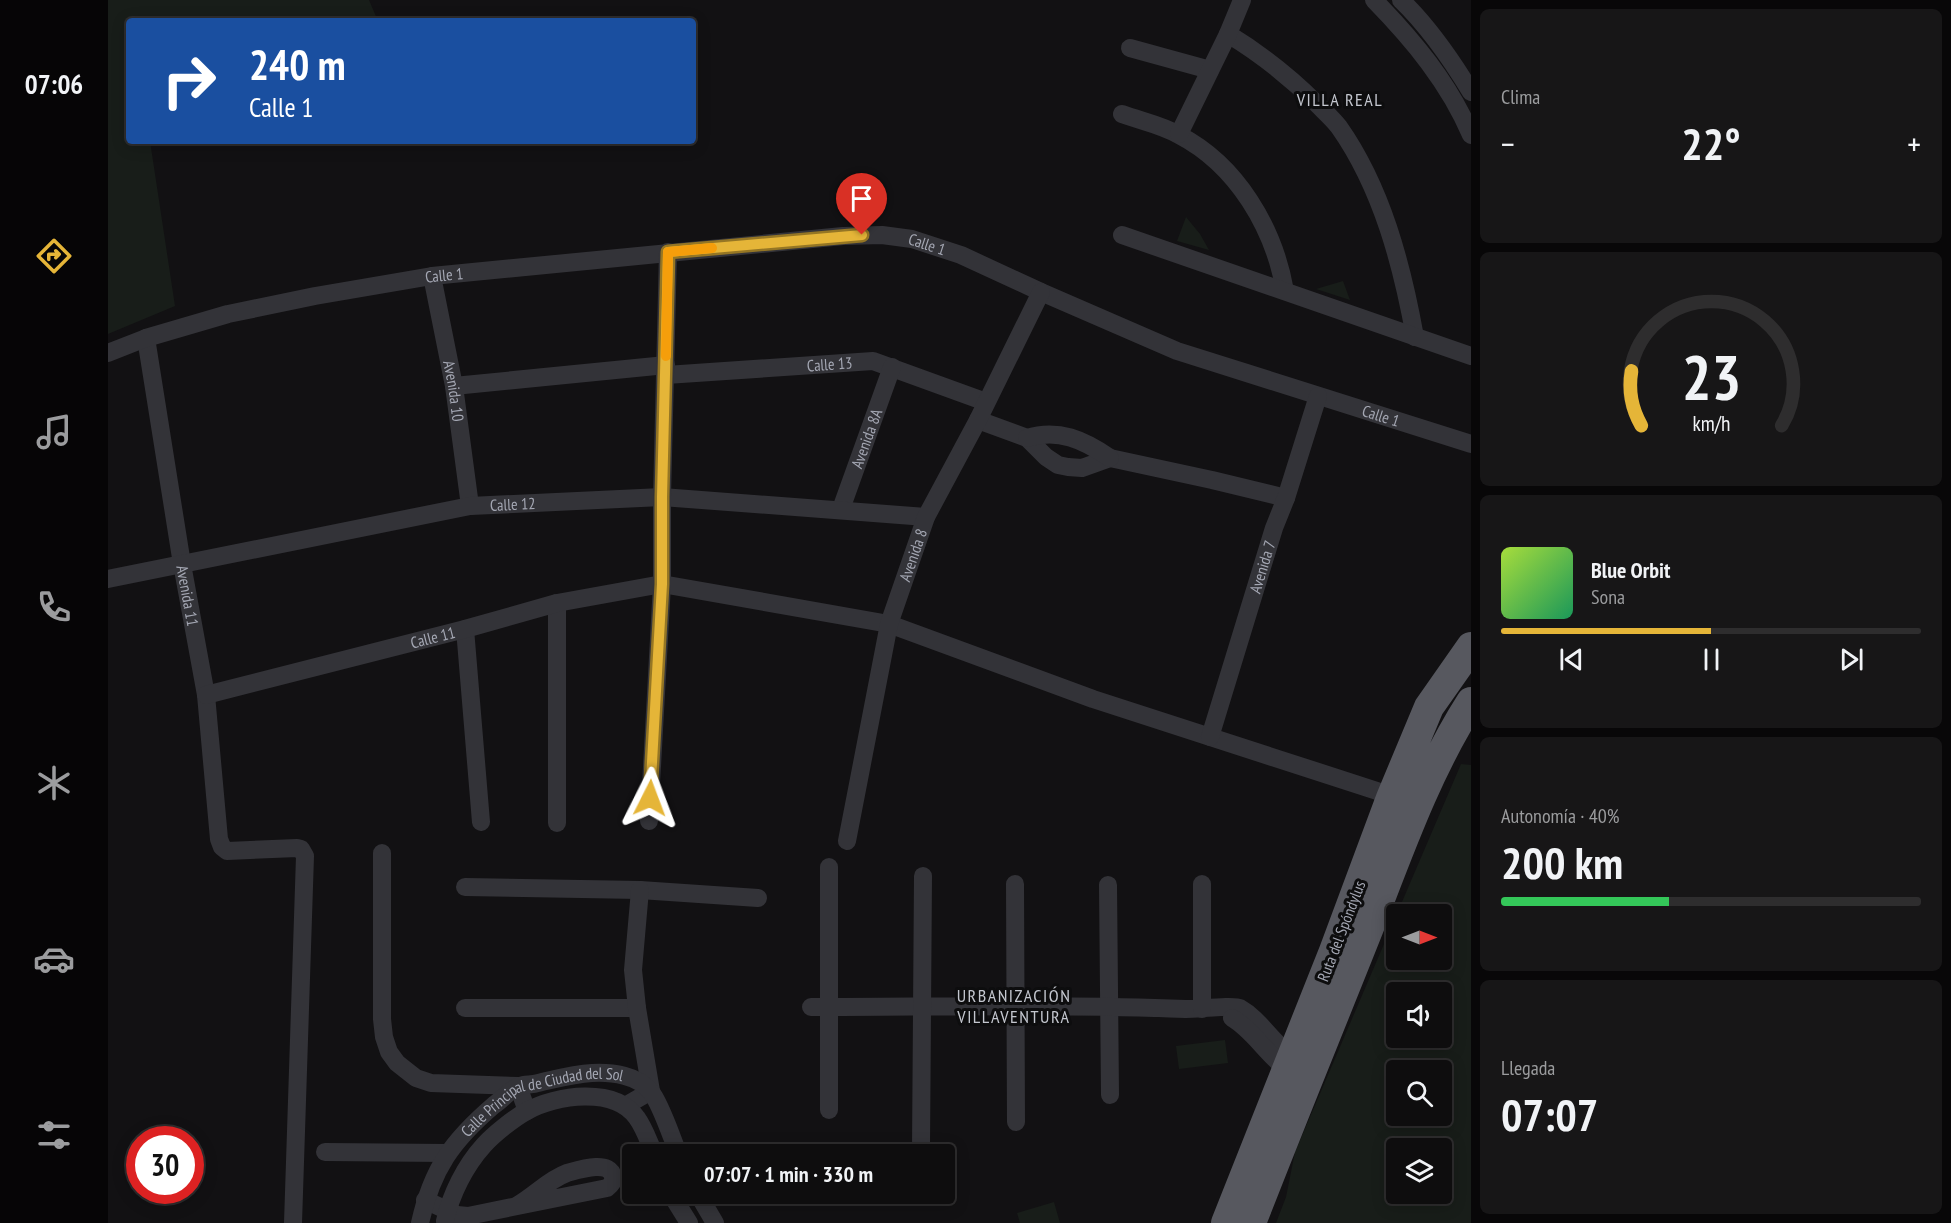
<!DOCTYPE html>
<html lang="es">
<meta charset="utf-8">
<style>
:root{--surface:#0e0d0e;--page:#171617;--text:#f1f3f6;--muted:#9b9c9e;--line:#2e2d2e;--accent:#e5b538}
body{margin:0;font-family:"PT Sans Narrow",sans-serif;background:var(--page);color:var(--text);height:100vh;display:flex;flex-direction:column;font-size:22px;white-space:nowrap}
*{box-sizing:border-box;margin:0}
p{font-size:20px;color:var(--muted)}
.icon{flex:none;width:33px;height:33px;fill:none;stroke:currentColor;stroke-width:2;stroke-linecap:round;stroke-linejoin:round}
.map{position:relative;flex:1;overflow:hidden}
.drawer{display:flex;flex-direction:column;gap:9px;padding:9px;background:#080708;width:480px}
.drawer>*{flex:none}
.banner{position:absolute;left:18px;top:18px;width:570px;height:126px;border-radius:6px;box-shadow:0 3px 15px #0003,0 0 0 2px var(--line);background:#1a4fa0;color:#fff;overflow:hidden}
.needle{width:39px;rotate:90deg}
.tools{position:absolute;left:1278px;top:904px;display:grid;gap:12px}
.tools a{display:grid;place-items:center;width:66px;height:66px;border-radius:6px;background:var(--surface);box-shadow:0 3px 15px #0003,0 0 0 2px var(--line);font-size:30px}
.speed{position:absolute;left:18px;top:1126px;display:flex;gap:12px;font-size:30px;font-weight:700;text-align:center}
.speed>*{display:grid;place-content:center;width:78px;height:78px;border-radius:50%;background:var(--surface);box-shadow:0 3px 15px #0003,0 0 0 2px var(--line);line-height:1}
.speed .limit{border:9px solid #d22;background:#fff;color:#111}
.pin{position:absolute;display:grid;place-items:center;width:51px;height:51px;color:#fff;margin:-62px -26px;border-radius:50% 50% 50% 0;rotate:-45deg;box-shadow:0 0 6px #0007}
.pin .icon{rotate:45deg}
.me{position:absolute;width:66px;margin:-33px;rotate:3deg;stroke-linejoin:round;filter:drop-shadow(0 0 4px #0008)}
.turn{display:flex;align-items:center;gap:21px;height:126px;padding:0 24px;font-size:27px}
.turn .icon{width:78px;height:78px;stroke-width:2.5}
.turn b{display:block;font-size:42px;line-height:51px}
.big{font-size:45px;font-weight:600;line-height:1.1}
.drawer .card{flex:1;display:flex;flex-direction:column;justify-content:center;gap:9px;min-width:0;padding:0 21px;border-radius:9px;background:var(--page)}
.drawer .dial{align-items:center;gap:0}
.dial svg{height:156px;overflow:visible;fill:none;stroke:var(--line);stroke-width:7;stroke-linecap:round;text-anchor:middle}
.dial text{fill:var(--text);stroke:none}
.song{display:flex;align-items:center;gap:18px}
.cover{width:72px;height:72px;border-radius:9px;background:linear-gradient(135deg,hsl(80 70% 55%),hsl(150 70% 35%))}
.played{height:6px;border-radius:3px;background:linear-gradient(90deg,var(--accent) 50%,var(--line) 50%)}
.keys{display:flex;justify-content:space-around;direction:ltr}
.heat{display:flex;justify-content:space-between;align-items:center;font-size:33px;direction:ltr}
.charge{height:9px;border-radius:4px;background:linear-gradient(90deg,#34c759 40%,var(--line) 0)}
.trip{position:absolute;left:514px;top:1144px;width:333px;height:60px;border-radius:6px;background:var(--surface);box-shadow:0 3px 15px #0003,0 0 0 2px var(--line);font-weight:600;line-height:60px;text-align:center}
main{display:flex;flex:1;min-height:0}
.tabs{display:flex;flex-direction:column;width:108px;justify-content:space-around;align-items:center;background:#060506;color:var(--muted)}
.tabs .icon{width:42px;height:42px}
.tabs .selected{color:var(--accent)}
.tabs b{font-size:27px;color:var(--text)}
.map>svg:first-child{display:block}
.green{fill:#181d19;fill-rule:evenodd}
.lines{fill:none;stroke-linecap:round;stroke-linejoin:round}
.minor{stroke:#333338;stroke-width:18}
.trunk{stroke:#57585f;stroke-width:30}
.route-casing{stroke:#957624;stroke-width:15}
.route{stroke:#e5b538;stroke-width:10}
.slow{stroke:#f59e0b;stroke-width:10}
.labels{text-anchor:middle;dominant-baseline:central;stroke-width:6;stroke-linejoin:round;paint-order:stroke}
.street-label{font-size:16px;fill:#a4a7b3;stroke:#0d0d0e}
.neighbourhood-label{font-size:18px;letter-spacing:1.5px;fill:#c4c7cf;stroke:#0d0d0e}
</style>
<main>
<nav class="tabs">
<b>07:06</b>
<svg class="icon selected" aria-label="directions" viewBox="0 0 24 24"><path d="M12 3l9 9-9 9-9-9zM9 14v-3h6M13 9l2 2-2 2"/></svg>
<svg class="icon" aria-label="music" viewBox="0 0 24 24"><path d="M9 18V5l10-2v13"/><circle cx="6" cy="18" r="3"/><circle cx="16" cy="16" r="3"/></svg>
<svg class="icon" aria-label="phone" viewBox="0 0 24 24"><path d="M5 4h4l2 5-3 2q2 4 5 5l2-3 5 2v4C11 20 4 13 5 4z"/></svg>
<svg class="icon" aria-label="climate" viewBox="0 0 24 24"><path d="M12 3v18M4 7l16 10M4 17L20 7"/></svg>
<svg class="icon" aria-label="car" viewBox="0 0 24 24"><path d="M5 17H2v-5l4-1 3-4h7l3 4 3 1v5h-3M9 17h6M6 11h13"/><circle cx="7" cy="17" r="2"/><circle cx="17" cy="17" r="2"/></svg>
<svg class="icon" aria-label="filters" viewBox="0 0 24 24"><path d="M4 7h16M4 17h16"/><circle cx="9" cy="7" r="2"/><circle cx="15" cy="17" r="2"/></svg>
</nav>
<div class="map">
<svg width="1363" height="1223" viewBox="0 0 1363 1223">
<rect width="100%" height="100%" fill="#121113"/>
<path class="green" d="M0 0H261L270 21H21V141H42L67 306 0 334Z
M1078 217 1092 234 1101 250 1069 241Z
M1235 281 1242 300 1208 289Z
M1353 764 1363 765V1223H1168L1178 1197 1187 1152ZM1288 915H1334V960H1288ZM1288 993H1334V1038H1288ZM1288 1071H1334V1116H1288ZM1288 1149H1334V1194H1288Z
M1117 1040 1120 1063 1071 1069 1068 1046Z
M946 1202 952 1223H912L909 1213Z"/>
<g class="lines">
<g class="minor">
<path d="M1266 0C1305 40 1341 83 1363 135"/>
<path d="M1293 0C1321 27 1343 59 1363 92"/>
<path d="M1120 34C1153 54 1182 77 1209 104 1217 112 1225 119 1231 127 1274 188 1294 265 1307 337"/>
<path d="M1022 48 1102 70"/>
<path d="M1014 114C1033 121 1054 125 1071 135 1129 165 1166 228 1177 291"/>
<path d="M1071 134 1120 34 1134 0"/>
<path d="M1014 235 1363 356"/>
<path id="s1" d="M324 276 346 386 362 506"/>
<path id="s2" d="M38 338 74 564 98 695 111 839 114 847 119 851 189 848 193 849 197 856 185 1223"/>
<path id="s3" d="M0 353 38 338 120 314 207 296 324 276 735 236 774 235 804 239 853 255 933 292 1069 351 1363 444"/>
<path id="s4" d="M558 375 765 361 878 402"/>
<path d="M346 386 558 365"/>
<path d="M870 420 919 438 938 457 950 465 960 467 974 468 1002 458 1104 480 1178 498"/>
<path d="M919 438C950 428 976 440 1002 458"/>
<path id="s5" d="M733 509 784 367"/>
<path id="s6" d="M0 579 362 506 554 497 818 517"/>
<path d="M449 603V823"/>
<path d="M357 629 373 822"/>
<path id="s7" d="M98 695 357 629 449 603 554 584 781 624 985 699 1269 791 1283 798"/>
<path id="s8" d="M1102 737 1166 528 1178 498 1210 396"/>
<path d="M541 821 554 584V497L560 252"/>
<path id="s9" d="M739 841 781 624 818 517 870 420 933 292"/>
<path d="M274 853V1019L276 1037 281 1052 289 1063 308 1078 323 1083 410 1086 419 1111"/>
<path d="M721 867V1110"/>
<path d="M907 884 908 1122"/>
<path d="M1000 885 1002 1095"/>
<path d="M357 887 532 890 650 898"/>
<path d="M703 1007C828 1007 953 1004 1078 1009 1090 1009 1126 1005 1132 1008 1148 1017 1159 1034 1172 1046 1177 1051 1184 1055 1191 1059"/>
<path d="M357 1008H529"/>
<path d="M1094 1009V884"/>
<path d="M1124 1018C1148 1032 1161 1060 1186 1073"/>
<path d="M517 1106 543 1091 529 1008 525 970 532 890"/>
<path d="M813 1148 815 876"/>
<path d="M217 1152 339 1153"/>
<path d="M563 1194 581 1223"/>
<path d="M590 1194 607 1223"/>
<path d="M317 1200 349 1215 360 1216 499 1188C503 1185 506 1182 505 1177 503 1159 470 1170 459 1173 440 1180 426 1196 408 1206"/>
<path d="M337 1221C343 1194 357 1166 376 1145 386 1134 406 1118 419 1111 448 1095 507 1086 529 1118 537 1129 541 1143 547 1155"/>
<path id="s10" d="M312 1223C324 1169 344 1141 386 1105 394 1100 403 1088 412 1086 417 1084 424 1085 430 1083 448 1079 465 1074 484 1073 504 1072 530 1075 543 1092 553 1104 564 1139 571 1155"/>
</g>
<path class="trunk" d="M1118 1223 1226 951 1283 798 1321 707 1363 647
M1143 1223C1181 1125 1221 1028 1260 930 1290 853 1318 772 1363 702"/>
</g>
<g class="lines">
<g class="route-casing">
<path id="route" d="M542 798 554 584V497L560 252 754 235"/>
</g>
<use href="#route" class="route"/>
<path class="slow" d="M558 356 560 252 604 248"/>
</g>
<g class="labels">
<g class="street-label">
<text stroke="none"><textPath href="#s3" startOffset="832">Calle 1</textPath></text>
<text stroke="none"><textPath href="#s3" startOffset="346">Calle 1</textPath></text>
<text stroke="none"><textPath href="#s4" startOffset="164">Calle 13</textPath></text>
<text stroke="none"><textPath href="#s1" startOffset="117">Avenida 10</textPath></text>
<text stroke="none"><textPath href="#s3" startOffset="1318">Calle 1</textPath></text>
<text stroke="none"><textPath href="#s5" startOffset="75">Avenida 8A</textPath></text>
<text stroke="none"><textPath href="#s6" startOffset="412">Calle 12</textPath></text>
<text stroke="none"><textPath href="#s9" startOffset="294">Avenida 8</textPath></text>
<text stroke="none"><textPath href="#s8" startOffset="178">Avenida 7</textPath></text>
<text stroke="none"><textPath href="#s2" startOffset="261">Avenida 11</textPath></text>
<text stroke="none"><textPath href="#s7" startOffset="234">Calle 11</textPath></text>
<text transform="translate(1233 931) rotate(-69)">Ruta del Spóndylus</text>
<text stroke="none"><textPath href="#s10" startOffset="190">Calle Principal de Ciudad del Sol</textPath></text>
</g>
<g class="neighbourhood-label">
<text x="1232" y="99">VILLA REAL</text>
<text x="906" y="995">URBANIZACIÓN<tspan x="906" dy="21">VILLAVENTURA</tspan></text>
</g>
</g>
</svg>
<div class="tools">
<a><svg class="needle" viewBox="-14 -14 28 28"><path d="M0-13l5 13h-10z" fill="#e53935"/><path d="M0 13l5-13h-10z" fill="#9b9c9e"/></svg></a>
<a><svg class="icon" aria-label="sound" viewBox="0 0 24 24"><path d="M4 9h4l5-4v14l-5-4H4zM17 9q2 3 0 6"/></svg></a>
<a><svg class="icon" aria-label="search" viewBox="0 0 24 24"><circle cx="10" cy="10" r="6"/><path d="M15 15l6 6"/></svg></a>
<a><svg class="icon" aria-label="layers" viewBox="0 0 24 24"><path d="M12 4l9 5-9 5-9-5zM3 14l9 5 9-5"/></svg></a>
</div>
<div class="speed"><div class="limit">30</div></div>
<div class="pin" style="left:754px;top:235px;background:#d93025"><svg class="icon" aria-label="arrive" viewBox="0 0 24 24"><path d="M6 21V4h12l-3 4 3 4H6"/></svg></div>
<svg class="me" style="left:542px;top:798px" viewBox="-20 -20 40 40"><path d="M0-17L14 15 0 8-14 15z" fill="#e5b538" stroke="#fff" stroke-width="4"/></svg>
<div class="trip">07:07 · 1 min · 330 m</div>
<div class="banner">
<div class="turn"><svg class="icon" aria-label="right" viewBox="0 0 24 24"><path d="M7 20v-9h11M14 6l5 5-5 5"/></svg><div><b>240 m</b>Calle 1</div></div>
</div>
</div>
<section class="drawer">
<div class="card"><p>Clima</p>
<div class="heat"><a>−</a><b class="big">22°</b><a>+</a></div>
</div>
<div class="card dial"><svg viewBox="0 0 100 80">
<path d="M14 69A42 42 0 1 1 86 69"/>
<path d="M14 69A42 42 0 0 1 9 41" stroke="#e5b538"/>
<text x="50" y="56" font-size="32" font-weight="700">23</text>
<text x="50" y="72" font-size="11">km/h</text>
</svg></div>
<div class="card">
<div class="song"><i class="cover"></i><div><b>Blue Orbit</b><p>Sona</p></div></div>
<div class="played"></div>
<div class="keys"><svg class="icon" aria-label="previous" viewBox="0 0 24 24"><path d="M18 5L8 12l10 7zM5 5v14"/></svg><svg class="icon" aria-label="pause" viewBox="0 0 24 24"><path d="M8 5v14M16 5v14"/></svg><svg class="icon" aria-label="next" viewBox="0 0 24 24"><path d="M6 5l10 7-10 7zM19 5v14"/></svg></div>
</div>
<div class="card"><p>Autonomía · 40%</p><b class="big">200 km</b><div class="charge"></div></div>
<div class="card"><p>Llegada</p><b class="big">07:07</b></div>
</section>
</main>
